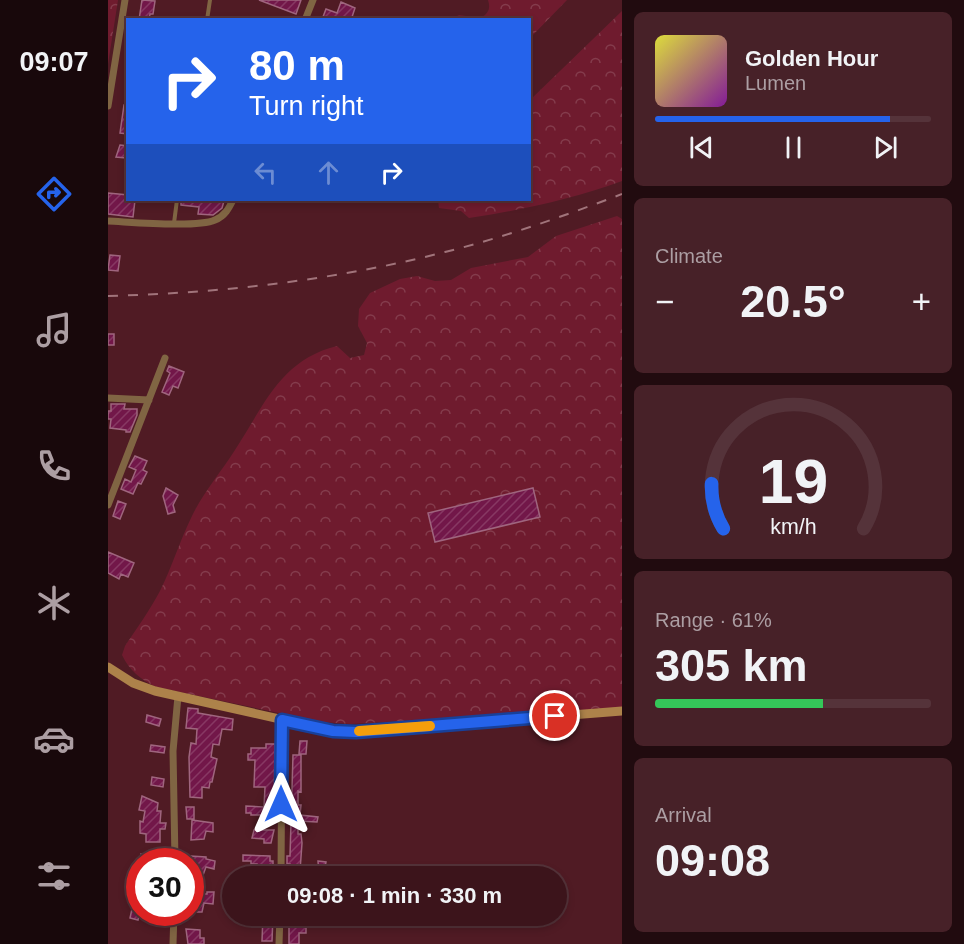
<!DOCTYPE html>
<meta charset="utf-8">
<style>
:root{--surface:#3c141b;--page:#472128;--text:#f1f3f6;--muted:#ac9ea3;--line:#55333a;--accent:#2563eb}
body{margin:0;font-family:Helvetica,sans-serif;background:var(--page);color:var(--text);height:100vh;display:flex;flex-direction:column;font-size:22px;white-space:nowrap}
*{box-sizing:border-box;margin:0}
p{font-size:20px;color:var(--muted)}
.icon{flex:none;width:33px;height:33px;fill:none;stroke:currentColor;stroke-width:2;stroke-linecap:round;stroke-linejoin:round}
.map{position:relative;flex:1;overflow:hidden}
.drawer{display:flex;flex-direction:column;gap:12px;padding:12px;background:#210b0f;width:342px}
.drawer>*{flex:none}
.guide{position:absolute;left:18px;top:18px;width:405px;height:183px;border-radius:0px;box-shadow:0 3px 9px #0003,0 0 0 2px var(--line);background:#2563eb;color:#fff;overflow:hidden}
.speed{position:absolute;left:18px;top:848px;display:flex;gap:12px;font-size:30px;font-weight:700;text-align:center}
.speed>*{display:grid;place-content:center;width:78px;height:78px;border-radius:50%;background:var(--surface);box-shadow:0 3px 9px #0003,0 0 0 2px var(--line);line-height:1}
.speed .limit{border:9px solid #d22;background:#fff;color:#111}
.pin{position:absolute;display:grid;place-items:center;width:51px;height:51px;color:#fff;margin:-26px;border:3px solid #fff;border-radius:50%;box-shadow:0 2px 6px #0007}
.me{position:absolute;width:66px;margin:-33px;rotate:0deg;stroke-linejoin:round;filter:drop-shadow(0 0 4px #0008)}
.turn{display:flex;align-items:center;gap:21px;height:126px;padding:0 24px;font-size:27px}
.turn .icon{width:78px;height:78px;stroke-width:2.5}
.turn b{display:block;font-size:42px;line-height:51px}
.lanes{display:flex;align-items:center;height:57px;padding:0 24px;background:#0003;justify-content:center;gap:30px;direction:ltr}
.lanes .off{opacity:.35}
.big{font-size:45px;font-weight:600;line-height:1.1}
.drawer .card{flex:1;display:flex;flex-direction:column;justify-content:center;gap:9px;min-width:0;padding:0 21px;border-radius:9px;background:var(--page)}
.drawer .dial{align-items:center;gap:0}
.dial svg{height:156px;overflow:visible;fill:none;stroke:var(--line);stroke-width:7;stroke-linecap:round;text-anchor:middle}
.dial text{fill:var(--text);stroke:none}
.song{display:flex;align-items:center;gap:18px}
.cover{width:72px;height:72px;border-radius:9px;background:linear-gradient(135deg,hsl(60 70% 55%),hsl(290 70% 35%))}
.played{height:6px;border-radius:3px;background:linear-gradient(90deg,var(--accent) 85%,var(--line) 85%)}
.keys{display:flex;justify-content:space-around;direction:ltr}
.heat{display:flex;justify-content:space-between;align-items:center;font-size:33px;direction:ltr}
.charge{height:9px;border-radius:4px;background:linear-gradient(90deg,#34c759 61%,var(--line) 0)}
.trip{position:absolute;left:114px;top:866px;width:345px;height:60px;border-radius:30px;background:var(--surface);box-shadow:0 3px 9px #0003,0 0 0 2px var(--line);font-weight:600;line-height:60px;text-align:center}
main{display:flex;flex:1;min-height:0}
.tabs{display:flex;flex-direction:column;width:108px;justify-content:space-around;align-items:center;background:#18080b;color:var(--muted)}
.tabs .icon{width:42px;height:42px}
.tabs .active{color:var(--accent)}
.tabs b{font-size:27px;color:var(--text)}
.map>svg:first-child{display:block}
.forest{fill:url(#forest-crowns)}
.building{fill:url(#building-hatch);stroke:#9f657e;stroke-width:1.5}
.lines{fill:none;stroke-linecap:round;stroke-linejoin:round}
.lane{stroke:#806543;stroke-width:4}
.street{stroke:#806543;stroke-width:7}
.secondary{stroke:#ad824a;stroke-width:9}
.rail{stroke:#a1747b;stroke-width:2;stroke-dasharray:10 10;stroke-linecap:butt}
.route-casing{stroke:#184099;stroke-width:15}
.route{stroke:#2563eb;stroke-width:10}
.slow{stroke:#f59e0b;stroke-width:10}
</style>
<main>
<nav class="tabs">
<b>09:07</b>
<svg class="icon active" aria-label="directions" viewBox="0 0 24 24"><path d="M12 3l9 9-9 9-9-9zM9 14v-3h6M13 9l2 2-2 2"/></svg>
<svg class="icon" aria-label="music" viewBox="0 0 24 24"><path d="M9 18V5l10-2v13"/><circle cx="6" cy="18" r="3"/><circle cx="16" cy="16" r="3"/></svg>
<svg class="icon" aria-label="phone" viewBox="0 0 24 24"><path d="M5 4h4l2 5-3 2q2 4 5 5l2-3 5 2v4C11 20 4 13 5 4z"/></svg>
<svg class="icon" aria-label="climate" viewBox="0 0 24 24"><path d="M12 3v18M4 7l16 10M4 17L20 7"/></svg>
<svg class="icon" aria-label="car" viewBox="0 0 24 24"><path d="M5 17H2v-5l4-1 3-4h7l3 4 3 1v5h-3M9 17h6M6 11h13"/><circle cx="7" cy="17" r="2"/><circle cx="17" cy="17" r="2"/></svg>
<svg class="icon" aria-label="filters" viewBox="0 0 24 24"><path d="M4 7h16M4 17h16"/><circle cx="9" cy="7" r="2"/><circle cx="15" cy="17" r="2"/></svg>
</nav>
<div class="map">
<svg width="514" height="944" viewBox="0 0 514 944">
<defs>
<pattern id="forest-crowns" width="20" height="18" patternUnits="userSpaceOnUse" patternTransform="scale(1.5)"><rect width="20" height="18" fill="#6f1b2e"/><path d="M2 6a3 3 0 1 1 6 0M12 15a3 3 0 1 1 6 0" fill="none" stroke="#843c4c"/></pattern>
<pattern id="building-hatch" width="6" height="6" patternUnits="userSpaceOnUse" patternTransform="scale(1.5)"><rect width="6" height="6" fill="#721749"/><path d="M-1 1l2-2M0 6l6-6M5 7l2-2" fill="none" stroke="#873863"/></pattern>
</defs>
<rect width="100%" height="100%" fill="#501b24"/>
<path class="forest" d="M0 0H10L0 64Z
M380 0H459L422 38V20L344 19 351 15 372 18C380 14 383 9 380 0Z
M514 11V181C464 199 414 210 361 218L353 211 331 208 330 200H422V100Z
M509 216 514 219V708L243 724 214 722 48 687C32 679 22 671 14 655L17 646C29 628 42 610 52 591 64 567 72 540 84 516 95 493 113 472 127 450 156 406 172 360 229 346L242 358 256 355 259 343 250 326 251 309 262 293 292 279 309 276 327 281 343 280 363 268 420 257 448 236Z"/>
<path class="building" d="M34 0 47 1 45 14H42L41 20H31Z
M151 0H193L188 14Z
M233 2 247 8 243 20H221L215 17 218 9 229 13Z
M16 105H20V134L12 133Z
M12 145 20 146 18 158 8 157Z
M0 193 20 195V200H27L25 217 0 214Z
M73 200H111L116 201 114 208 105 215 90 214 91 207 73 205Z
M2 255 12 256 10 271 0 270Z
M0 334H6V345H0Z
M61 366 76 372 70 388 65 386 61 395 54 392 62 373 59 371Z
M3 404H17L16 409H29V415L22 432H18V430L2 428 3 419H0V411H3Z
M27 456 39 461 35 470 39 472 33 484 30 483 25 494 13 489 17 479 23 482 28 470 21 467Z
M58 488 70 495 65 505 67 512 60 514 55 496Z
M425 488 432 517 327 542 320 513Z
M10 501 18 504 12 519 5 516Z
M0 552 26 563 20 577 13 574 11 579 0 573Z
M80 708 90 709V713L125 719 124 730 114 729 111 745 105 744 103 757 109 759 104 782H102L101 788 94 787V798L82 797 81 757 83 743 88 744 89 729 78 728Z
M39 715 53 719 51 726 38 722Z
M192 741H199L198 754H191Z
M158 744H167L166 815H143V813H138V806L156 807 157 787H146L147 760H140V754H143V748H158Z
M43 745 57 747 56 753 42 751Z
M185 755H193V792L190 791V805H193L192 815 210 817 209 822 190 821V834H193L194 843 192 871 182 870V864H179V856H182Z
M44 777 56 779 55 787 43 785Z
M34 796 50 803 49 811H53L52 823H58L57 829H52V842H38V834L32 833V821L35 822 37 811 31 810Z
M78 807H86V819H79Z
M84 820 105 823V832L98 831 96 839 83 840Z
M146 830H166L163 843H156V839L144 838Z
M33 854H46V861H32Z
M135 855 162 856V861H165V876H155V869H149V864H143V861H135Z
M82 856 98 857V859L107 861 106 869 98 867 95 875H82Z
M210 861 218 862 216 874H211Z
M99 892H106L105 904 96 903 94 912H82V896L94 897 95 894H99Z
M24 909 32 911 30 920 22 918Z
M42 913H53V923H41Z
M155 915H165L164 941H154Z
M181 915H190V926L198 927V933H191V944H181Z
M204 917H215L214 927 203 926Z
M78 929 92 930V938H96V944H80Z"/>
<g class="lines">
<path class="lane" d="M99 20 102 0
M66 223 69 200"/>
<path class="street" d="M197 20 205 0
M0 106 17 0
M0 221C23 222 89 228 107 220 117 216 121 208 125 200
M0 398 41 400
M0 505 57 358
M67 861 65 751 70 696
M173 876 174 720
M65 944 66 912
M171 944 172 915"/>
<path class="secondary" d="M0 667 25 683 47 691 225 731 248 732 514 711"/>
<path class="rail" d="M0 296C113 293 228 280 337 252 397 237 456 216 514 194"/>
</g>
<g class="lines">
<g class="route-casing">
<path id="route" d="M173 804 174 720 225 731 248 732 447 716"/>
</g>
<use href="#route" class="route"/>
<path class="slow" d="M251 731 322 726"/>
</g>
</svg>
<div class="speed"><div class="limit">30</div></div>
<div class="pin" style="left:447px;top:716px;background:#d93025"><svg class="icon" aria-label="arrive" viewBox="0 0 24 24"><path d="M6 21V4h12l-3 4 3 4H6"/></svg></div>
<svg class="me" style="left:173px;top:804px" viewBox="-20 -20 40 40"><path d="M0-17L14 15 0 8-14 15z" fill="#2563eb" stroke="#fff" stroke-width="4"/></svg>
<div class="trip">09:08 · 1 min · 330 m</div>
<div class="guide">
<div class="turn"><svg class="icon" aria-label="right" viewBox="0 0 24 24"><path d="M7 20v-9h11M14 6l5 5-5 5"/></svg><div><b>80 m</b>Turn right</div></div>
<div class="lanes"><svg class="icon off" aria-label="left" viewBox="0 0 24 24"><path d="M17 20v-9H6M10 6l-5 5 5 5"/></svg><svg class="icon off" aria-label="ahead" viewBox="0 0 24 24"><path d="M12 20V5M6 11l6-6 6 6"/></svg><svg class="icon" aria-label="right" viewBox="0 0 24 24"><path d="M7 20v-9h11M14 6l5 5-5 5"/></svg></div>
</div>
</div>
<section class="drawer">
<div class="card">
<div class="song"><i class="cover"></i><div><b>Golden Hour</b><p>Lumen</p></div></div>
<div class="played"></div>
<div class="keys"><svg class="icon" aria-label="previous" viewBox="0 0 24 24"><path d="M18 5L8 12l10 7zM5 5v14"/></svg><svg class="icon" aria-label="pause" viewBox="0 0 24 24"><path d="M8 5v14M16 5v14"/></svg><svg class="icon" aria-label="next" viewBox="0 0 24 24"><path d="M6 5l10 7-10 7zM19 5v14"/></svg></div>
</div>
<div class="card"><p>Climate</p>
<div class="heat"><a>−</a><b class="big">20.5°</b><a>+</a></div>
</div>
<div class="card dial"><svg viewBox="0 0 100 80">
<path d="M14 69A42 42 0 1 1 86 69"/>
<path d="M14 69A42 42 0 0 1 8 46" stroke="#2563eb"/>
<text x="50" y="56" font-size="32" font-weight="700">19</text>
<text x="50" y="72" font-size="11">km/h</text>
</svg></div>
<div class="card"><p>Range · 61%</p><b class="big">305 km</b><div class="charge"></div></div>
<div class="card"><p>Arrival</p><b class="big">09:08</b></div>
</section>
</main>
